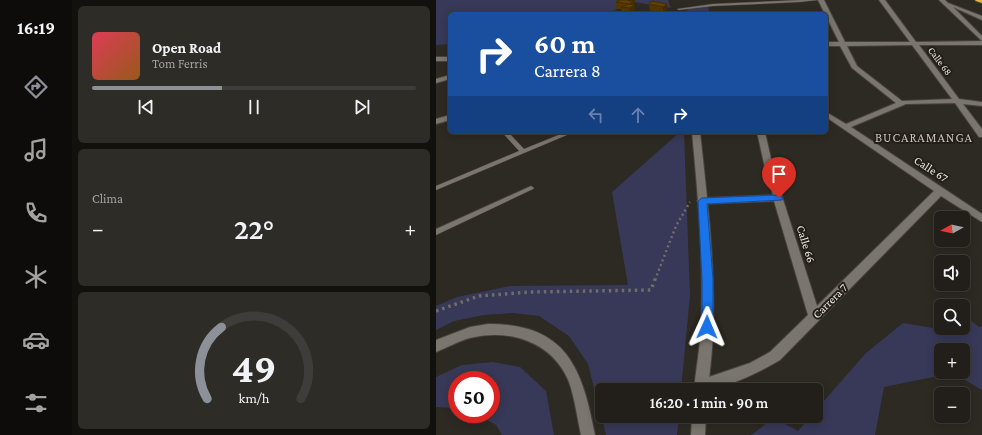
<!DOCTYPE html>
<html lang="es">
<meta charset="utf-8">
<style>
:root{--surface:#221f1a;--page:#2e2c27;--text:#f1f3f6;--muted:#a2a2a2;--line:#3f3d39;--accent:#8c9099}
body{margin:0;font-family:"Crimson Pro",serif;background:var(--page);color:var(--text);height:100vh;display:flex;flex-direction:column;font-size:15px;white-space:nowrap}
*{box-sizing:border-box;margin:0}
p{font-size:13px;color:var(--muted)}
.icon{flex:none;width:22px;height:22px;fill:none;stroke:currentColor;stroke-width:2;stroke-linecap:round;stroke-linejoin:round}
.map{position:relative;flex:1;overflow:hidden}
.panel{display:flex;flex-direction:column;gap:6px;padding:6px;background:#13110e;width:364px}
.panel>*{flex:none}
.top-card{position:absolute;left:12px;top:12px;width:380px;height:122px;border-radius:6px;box-shadow:0 2px 10px #0003,0 0 0 1px var(--line);background:#1a4fa0;color:#fff;overflow:hidden}
.needle{width:26px;rotate:262deg}
.buttons{position:absolute;left:498px;top:211px;display:grid;gap:8px}
.buttons a{display:grid;place-items:center;width:36px;height:36px;border-radius:6px;background:var(--surface);box-shadow:0 2px 10px #0003,0 0 0 1px var(--line);font-size:20px}
.speed{position:absolute;left:12px;top:371px;display:flex;gap:8px;font-size:20px;font-weight:700;text-align:center}
.speed>*{display:grid;place-content:center;width:52px;height:52px;border-radius:50%;background:var(--surface);box-shadow:0 2px 10px #0003,0 0 0 1px var(--line);line-height:1}
.speed .limit{border:6px solid #d22;background:#fff;color:#111}
.pin{position:absolute;display:grid;place-items:center;width:34px;height:34px;color:#fff;margin:-41px -17px;border-radius:50% 50% 50% 0;rotate:-45deg;box-shadow:0 0 4px #0007}
.pin .icon{rotate:45deg}
.me{position:absolute;width:44px;margin:-22px;rotate:1deg;stroke-linejoin:round;filter:drop-shadow(0 0 3px #0008)}
.turn{display:flex;align-items:center;gap:14px;height:84px;padding:0 20px;font-size:18px}
.turn .icon{width:52px;height:52px;stroke-width:2.5}
.turn b{display:block;font-size:28px;line-height:34px}
.lanes{display:flex;align-items:center;height:38px;padding:0 20px;background:#0003;justify-content:center;gap:20px;direction:ltr}
.lanes .off{opacity:.35}
.big{font-size:30px;font-weight:600;line-height:1.1}
.panel .widget{flex:1;display:flex;flex-direction:column;justify-content:center;gap:6px;min-width:0;padding:0 14px;border-radius:6px;background:var(--page)}
.panel .dial{align-items:center;gap:0}
.dial svg{height:104px;overflow:visible;fill:none;stroke:var(--line);stroke-width:7;stroke-linecap:round;text-anchor:middle}
.dial text{fill:var(--text);stroke:none}
.song{display:flex;align-items:center;gap:12px}
.cover{width:48px;height:48px;border-radius:6px;background:linear-gradient(135deg,hsl(350 70% 55%),hsl(30 70% 35%))}
.played{height:4px;border-radius:2px;background:linear-gradient(90deg,var(--accent) 40%,var(--line) 40%)}
.keys{display:flex;justify-content:space-around;direction:ltr}
.heat{display:flex;justify-content:space-between;align-items:center;font-size:22px;direction:ltr}
.trip{position:absolute;left:159px;top:383px;width:228px;height:40px;border-radius:6px;background:var(--surface);box-shadow:0 2px 10px #0003,0 0 0 1px var(--line);font-weight:600;line-height:40px;text-align:center}
main{display:flex;flex:1;min-height:0}
.tabs{display:flex;flex-direction:column;width:72px;justify-content:space-around;align-items:center;background:#0e0c0a;color:var(--muted)}
.tabs .icon{width:28px;height:28px}
.tabs .active{color:var(--accent)}
.tabs b{font-size:18px;color:var(--text)}
.map>svg:first-child{display:block}
.green{fill:#383958;fill-rule:evenodd}
.lines{fill:none;stroke-linecap:round;stroke-linejoin:round}
.lane-casing{stroke:#47443e;stroke-width:1}
.street-casing{stroke:#47443e;stroke-width:2}
.secondary-casing{stroke:#47443e;stroke-width:2}
.highway-casing{stroke:#47443e;stroke-width:2}
.path-far1{stroke:#706c67;stroke-width:2.5;stroke-dasharray:2 3;stroke-linecap:butt}
.path{stroke:#706c67;stroke-width:3.5;stroke-dasharray:2.5 4;stroke-linecap:butt}
.lane{fill:#7a756e;fill-rule:evenodd}
.street{fill:#7a756e;fill-rule:evenodd}
.secondary{fill:#7a756e;fill-rule:evenodd}
.highway{fill:#eeaf3e;fill-rule:evenodd}
.wall{fill:#533800}
.shaded-wall{fill:#442e00}
.building{fill:#614100;stroke:#442e00}
.route{fill:#1a73e8;stroke:#114b97}
.labels{text-anchor:middle;dominant-baseline:central;stroke-width:4;stroke-linejoin:round;paint-order:stroke}
.far-street-label{font-size:10px;fill:#e5e2de;stroke:#231f19}
.street-label{font-size:12px;fill:#e5e2de;stroke:#231f19}
.neighbourhood-label{font-size:13px;letter-spacing:1px;fill:#c3beb6;stroke:#231f19}
</style>
<main>
<nav class="tabs">
<b>16:19</b>
<svg class="icon active" aria-label="directions" viewBox="0 0 24 24"><path d="M12 3l9 9-9 9-9-9zM9 14v-3h6M13 9l2 2-2 2"/></svg>
<svg class="icon" aria-label="music" viewBox="0 0 24 24"><path d="M9 18V5l10-2v13"/><circle cx="6" cy="18" r="3"/><circle cx="16" cy="16" r="3"/></svg>
<svg class="icon" aria-label="phone" viewBox="0 0 24 24"><path d="M5 4h4l2 5-3 2q2 4 5 5l2-3 5 2v4C11 20 4 13 5 4z"/></svg>
<svg class="icon" aria-label="climate" viewBox="0 0 24 24"><path d="M12 3v18M4 7l16 10M4 17L20 7"/></svg>
<svg class="icon" aria-label="car" viewBox="0 0 24 24"><path d="M5 17H2v-5l4-1 3-4h7l3 4 3 1v5h-3M9 17h6M6 11h13"/><circle cx="7" cy="17" r="2"/><circle cx="17" cy="17" r="2"/></svg>
<svg class="icon" aria-label="filters" viewBox="0 0 24 24"><path d="M4 7h16M4 17h16"/><circle cx="9" cy="7" r="2"/><circle cx="15" cy="17" r="2"/></svg>
</nav>
<section class="panel">
<div class="widget">
<div class="song"><i class="cover"></i><div><b>Open Road</b><p>Tom Ferris</p></div></div>
<div class="played"></div>
<div class="keys"><svg class="icon" aria-label="previous" viewBox="0 0 24 24"><path d="M18 5L8 12l10 7zM5 5v14"/></svg><svg class="icon" aria-label="pause" viewBox="0 0 24 24"><path d="M8 5v14M16 5v14"/></svg><svg class="icon" aria-label="next" viewBox="0 0 24 24"><path d="M6 5l10 7-10 7zM19 5v14"/></svg></div>
</div>
<div class="widget"><p>Clima</p>
<div class="heat"><a>−</a><b class="big">22°</b><a>+</a></div>
</div>
<div class="widget dial"><svg viewBox="0 0 100 80">
<path d="M14 69A42 42 0 1 1 86 69"/>
<path d="M14 69A42 42 0 0 1 25 14" stroke="#8c9099"/>
<text x="50" y="56" font-size="32" font-weight="700">49</text>
<text x="50" y="72" font-size="11">km/h</text>
</svg></div>
</section>
<div class="map">
<svg width="546" height="435" viewBox="0 0 546 435">
<rect width="100%" height="100%" fill="#2d2923"/>
<path class="green" d="M0 0H232L235 8 192 1 174 13 179 14H14V44L0 45Z
M272 6 273 12 309 13 360 11 362 13 388 14H245L253 9Z
M244 132H248L254 296 245 390H166V416H243L241 435H170L152 364 133 336 103 316 77 313 48 315 18 321 0 330V306L21 297 74 286 192 285 176 192Z
M527 314 543 327 546 326V390L517 373 448 387 439 435H315L338 418 362 431 375 416H380V410L430 353 467 323 497 328 505 322V328H527ZM505 350H527V372H505Z
M57 362 84 367 110 391 118 435H66L60 425 40 414H55V380H21V408L0 407V377L26 365Z"/>
<g class="lines">
<g class="lane-casing">
<path id="lane" d="M365 0H382L363 2 277 6 243 10 241 9 277 4Z
M179 11 189 13 190 14 178 13 177 12Z
M66 132H72L88 149 130 132H138L0 190V186L83 151Z
M95 186 98 188 97 189 0 235V229Z"/>
</g>
<g class="street-casing">
<path id="street" d="M382 0H388L409 42H474L443 0H449L480 42 546 41V45H483L523 99 546 102V106L527 104 546 129V137H543L519 103 470 104 415 127 546 214V222L505 196 344 360C320 374 288 390 261 390L259 386 261 381 314 363 334 352 372 315 338 201 266 204 261 201 266 198 337 195 329 168 321 132H329L337 168 381 306 498 191 390 117V112L410 124 460 103 416 68 404 46H390V42H403ZM476 45 516 99 466 101 421 66 411 46Z
M503 0H509L512 3 546 16V20L517 7 546 36V41Z
M14 75V79L0 83V79Z
M14 115V120L0 124V119Z"/>
</g>
<g class="secondary-casing">
<path id="secondary" d="M0 57H14V61H0Z
M256 132H264C271 196 279 262 277 326 277 347 274 369 272 390H258C260 369 264 348 265 326 268 262 262 196 256 132Z
M52 324C131 324 146 368 159 435H145C141 417 139 399 133 382 117 342 73 328 34 338 22 341 11 348 0 352V340L34 327Z
M256 416H270L269 435H255Z"/>
</g>
<g class="highway-casing">
<path id="highway" d="M539 0H546V3L540 1Z"/>
</g>
<path class="path-far1" d="M219 280 240 226 254 202"/>
<path class="path" d="M0 311 43 296 95 292 215 290 219 279"/>
<use href="#lane" class="lane"/>
<use href="#street" class="street"/>
<use href="#secondary" class="secondary"/>
<use href="#highway" class="highway"/>
</g>
<path class="wall" d="M184 0H199V2L198 3 199 11 195 14 186 13 185 9H180V2Z
M213 4H231V10L227 13 214 11Z"/>
<path class="shaded-wall" d="M193 0H199V2L198 3 199 11 195 14H194L192 1Z
M231 4V10L227 13V7Z"/>
<path class="building" d="M184 0H193L192 1H198L193 4 198 5 194 8 185 7 193 4 180 2Z
M216 1 231 4 227 7 213 4Z"/>
<path class="route" d="M343 195 347 198 346 200 271 204 277 279V327L275 330 271 332 267 330 266 327V279L262 201 266 198Z"/>
<g class="labels">
<g class="far-street-label">
<text transform="translate(504 61) rotate(53)">Calle 68</text>
</g>
<g class="street-label">
<text transform="translate(495 169) rotate(33)">Calle 67</text>
<text transform="translate(370 244) rotate(73)">Calle 66</text>
<text transform="translate(394 301) rotate(-45)">Carrera 7</text>
</g>
<g class="neighbourhood-label">
<text x="488" y="137">BUCARAMANGA</text>
</g>
</g>
</svg>
<div class="buttons">
<a><svg class="needle" viewBox="-14 -14 28 28"><path d="M0-13l5 13h-10z" fill="#e53935"/><path d="M0 13l5-13h-10z" fill="#a2a2a2"/></svg></a>
<a><svg class="icon" aria-label="sound" viewBox="0 0 24 24"><path d="M4 9h4l5-4v14l-5-4H4zM17 9q2 3 0 6"/></svg></a>
<a><svg class="icon" aria-label="search" viewBox="0 0 24 24"><circle cx="10" cy="10" r="6"/><path d="M15 15l6 6"/></svg></a>
<a>+</a>
<a>−</a>
</div>
<div class="speed"><div class="limit">50</div></div>
<div class="pin" style="left:343px;top:198px;background:#d93025"><svg class="icon" aria-label="arrive" viewBox="0 0 24 24"><path d="M6 21V4h12l-3 4 3 4H6"/></svg></div>
<svg class="me" style="left:271px;top:327px" viewBox="-20 -20 40 40"><path d="M0-17L14 15 0 8-14 15z" fill="#1a73e8" stroke="#fff" stroke-width="4"/></svg>
<div class="trip">16:20 · 1 min · 90 m</div>
<div class="top-card">
<div class="turn"><svg class="icon" aria-label="right" viewBox="0 0 24 24"><path d="M7 20v-9h11M14 6l5 5-5 5"/></svg><div><b>60 m</b>Carrera 8</div></div>
<div class="lanes"><svg class="icon off" aria-label="left" viewBox="0 0 24 24"><path d="M17 20v-9H6M10 6l-5 5 5 5"/></svg><svg class="icon off" aria-label="ahead" viewBox="0 0 24 24"><path d="M12 20V5M6 11l6-6 6 6"/></svg><svg class="icon" aria-label="right" viewBox="0 0 24 24"><path d="M7 20v-9h11M14 6l5 5-5 5"/></svg></div>
</div>
</div>
</main>
